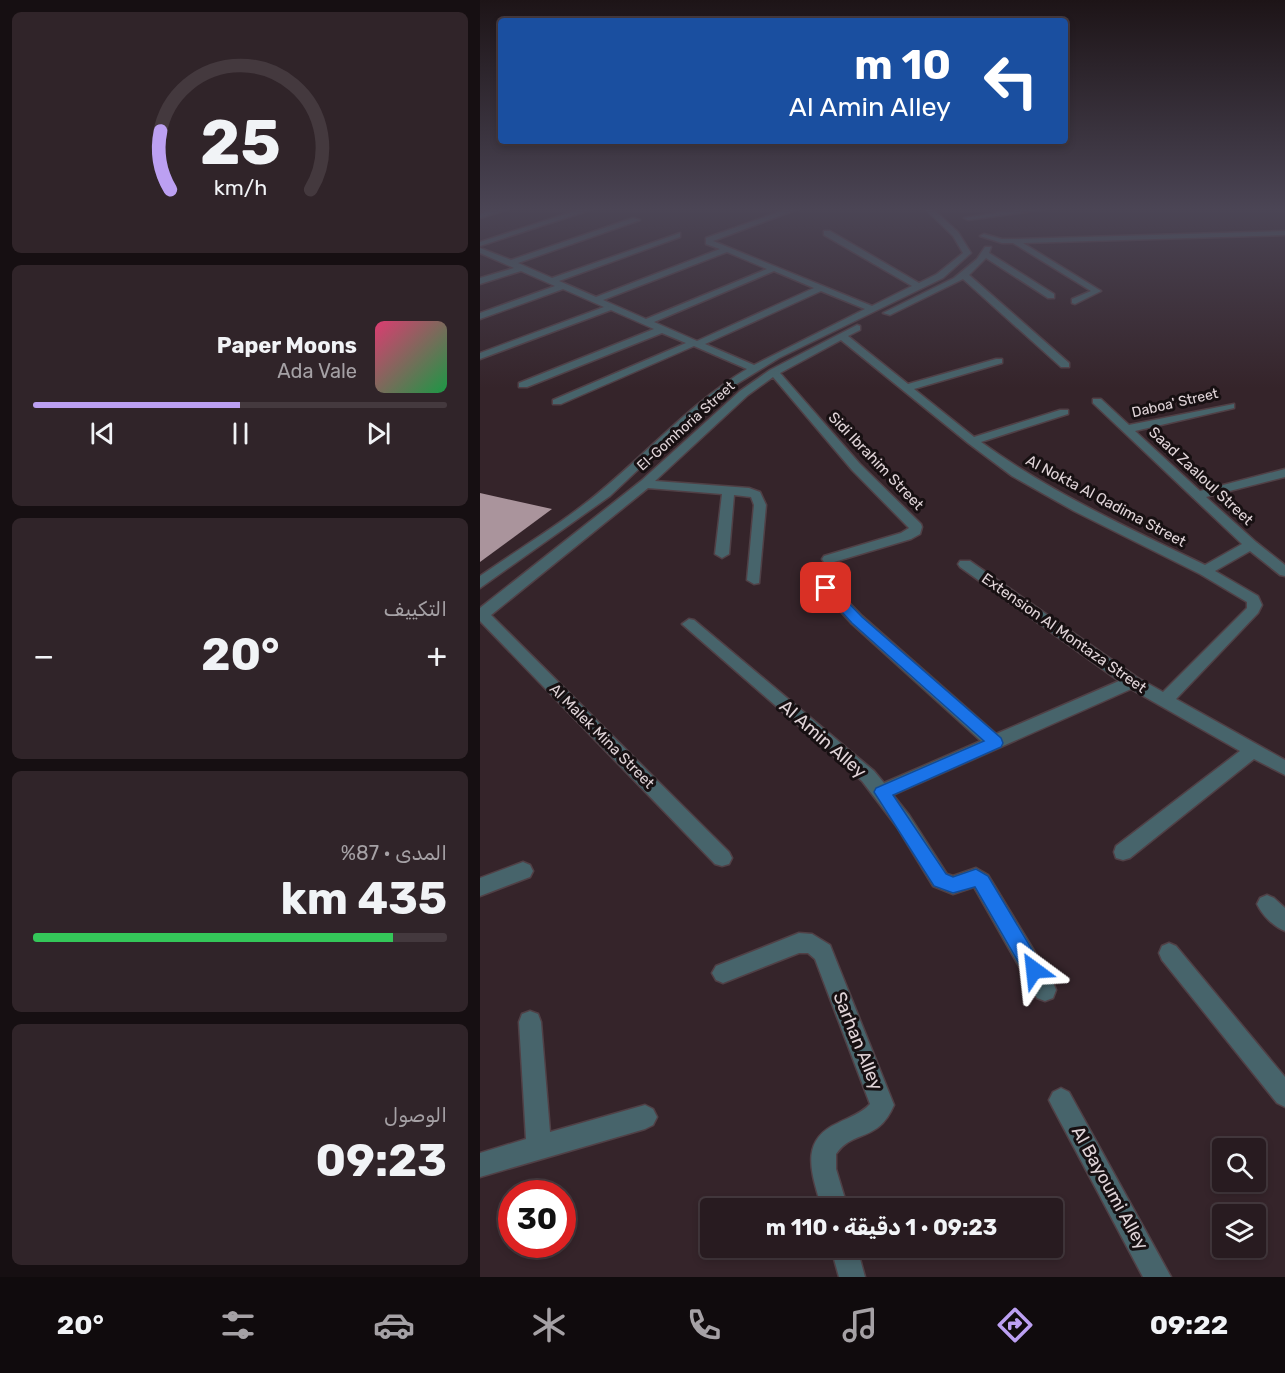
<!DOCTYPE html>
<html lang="ar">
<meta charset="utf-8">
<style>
:root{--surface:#281b20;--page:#302429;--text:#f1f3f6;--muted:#a5a1a5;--line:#44393e;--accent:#bca0f2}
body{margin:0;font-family:Rubik,"Noto Naskh Arabic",sans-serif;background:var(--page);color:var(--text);direction:rtl;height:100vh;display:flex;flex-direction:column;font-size:22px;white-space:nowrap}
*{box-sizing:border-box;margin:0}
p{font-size:20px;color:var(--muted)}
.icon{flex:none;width:33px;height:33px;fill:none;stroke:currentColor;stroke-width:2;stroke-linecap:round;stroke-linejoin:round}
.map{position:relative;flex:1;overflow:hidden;direction:ltr}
.side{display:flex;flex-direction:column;gap:12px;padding:12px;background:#160f12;width:480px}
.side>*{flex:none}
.banner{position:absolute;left:18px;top:18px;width:570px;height:126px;border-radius:6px;box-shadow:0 3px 9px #0003,0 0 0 2px var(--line);direction:rtl;background:#1a4fa0;color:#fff;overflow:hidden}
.fabs{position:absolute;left:732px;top:1138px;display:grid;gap:12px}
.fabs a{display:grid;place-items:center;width:54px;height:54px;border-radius:6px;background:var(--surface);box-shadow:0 3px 9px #0003,0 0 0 2px var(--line);font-size:30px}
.speed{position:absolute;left:18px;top:1180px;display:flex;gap:12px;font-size:30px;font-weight:700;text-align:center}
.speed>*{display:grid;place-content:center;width:78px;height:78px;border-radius:50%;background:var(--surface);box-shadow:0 3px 9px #0003,0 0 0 2px var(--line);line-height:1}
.speed .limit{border:9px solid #d22;background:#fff;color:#111}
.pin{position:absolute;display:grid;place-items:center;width:51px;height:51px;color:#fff;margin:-26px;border-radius:12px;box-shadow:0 3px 9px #0006}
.me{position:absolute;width:66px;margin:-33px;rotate:330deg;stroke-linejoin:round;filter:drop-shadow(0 0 4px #0008)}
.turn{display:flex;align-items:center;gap:21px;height:126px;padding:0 18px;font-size:27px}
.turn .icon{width:78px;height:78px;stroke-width:2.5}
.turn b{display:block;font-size:42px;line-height:51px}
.big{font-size:45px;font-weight:700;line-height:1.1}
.side .card{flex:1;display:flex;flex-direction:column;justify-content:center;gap:9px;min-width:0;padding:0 21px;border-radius:9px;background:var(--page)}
.side .dial{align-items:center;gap:0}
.dial svg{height:156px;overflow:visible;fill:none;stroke:var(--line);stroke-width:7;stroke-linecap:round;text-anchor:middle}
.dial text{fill:var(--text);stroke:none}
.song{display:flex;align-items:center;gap:18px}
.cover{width:72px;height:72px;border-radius:9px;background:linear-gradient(135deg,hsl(340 70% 55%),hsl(140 70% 35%))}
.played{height:6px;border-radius:3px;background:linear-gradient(90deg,var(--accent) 50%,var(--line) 50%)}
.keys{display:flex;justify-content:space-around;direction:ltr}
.heat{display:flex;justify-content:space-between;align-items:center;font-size:33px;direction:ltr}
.charge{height:9px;border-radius:4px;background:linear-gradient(90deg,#34c759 87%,var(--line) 0)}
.trip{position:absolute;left:220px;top:1198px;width:363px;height:60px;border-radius:6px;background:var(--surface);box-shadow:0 3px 9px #0003,0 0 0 2px var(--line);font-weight:700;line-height:60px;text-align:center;direction:rtl}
.tab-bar{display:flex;height:96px;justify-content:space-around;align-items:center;background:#100b0d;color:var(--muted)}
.tab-bar .icon{width:42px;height:42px}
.tab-bar .current{color:var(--accent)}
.tab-bar b{font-size:27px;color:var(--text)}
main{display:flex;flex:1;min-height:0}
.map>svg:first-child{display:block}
.building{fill:#aa949c}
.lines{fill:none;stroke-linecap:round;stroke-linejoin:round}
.minor-casing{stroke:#504046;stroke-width:3}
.minor{fill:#47646b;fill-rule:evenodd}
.route{fill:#1a73e8;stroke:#114b97;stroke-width:1.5}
.labels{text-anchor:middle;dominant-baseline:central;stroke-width:6;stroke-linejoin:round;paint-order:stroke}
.far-street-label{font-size:14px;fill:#e0d4d8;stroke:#171012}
.street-label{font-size:15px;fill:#e0d4d8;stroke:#171012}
.near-street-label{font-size:18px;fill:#e0d4d8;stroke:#171012}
</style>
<main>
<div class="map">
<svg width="805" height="1277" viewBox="0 0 805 1277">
<rect width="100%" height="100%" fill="#35242a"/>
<path class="building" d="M0 493 72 509 0 562Z"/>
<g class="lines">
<g class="minor-casing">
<path id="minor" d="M16 209H29L0 218V214Z
M101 209H113L0 246V242Z
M307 209H318L233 241 392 306 432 286 344 235V231H350L439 283 457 274 483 253 473 236 445 209H453L478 232 491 253 463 278 299 358 255 385 213 418 130 496 0 588V576C40 548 86 521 123 489 171 449 212 402 267 369L214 346 81 404H73V400L206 343 182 333 47 387H39V383L174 329 131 310 0 359V353L124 307 83 289 0 319V313L75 286 41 271 0 284V278L34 268 0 253V248L31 260 153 218 160 220 38 263 72 278 200 233V237L79 281 116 297 240 249 226 244V238ZM247 252 287 269 166 319 123 300ZM294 271 334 288 217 341 174 322ZM341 291 385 309 274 365 225 344Z
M542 209H566L488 220 484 218Z
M805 231V235L543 243 621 291 595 304 592 303V299L611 291 533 243H522L500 236 504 234 522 239H535Z
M505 247H511L509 253 574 294V298H568L506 258 489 275 589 363V367H581L483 279 410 315 403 313 474 278 497 259Z
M377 325 380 326V330L368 336 428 384 516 359H522V363L434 389 494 437 580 410H588V414L501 442C570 492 648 528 725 565L762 544 613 403V399H621L649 425 754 404V408L655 431 720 491 805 469V477L726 497 776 542 805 565V576L800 575 770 551 735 571 778 596 782 605 778 613 696 699 805 760V775L774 759 650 858 643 860 636 858 634 852 636 846 760 751 651 689 413 795 429 815 467 874 473 876 496 868 508 875 573 982 576 990 573 998 565 1001 557 998 494 887 473 894 453 886 417 827 382 781 202 624 209 619 214 620 394 771 404 783 501 741 372 624 342 591 340 588 342 585H352L382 616 516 734 639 681 480 567 478 564 480 561H490L658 678 683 692 767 608V602L720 574 594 511 532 476 488 443 361 340 300 373 380 464 441 524 442 527 440 534 431 539 354 562H344L342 559 344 556 421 533 429 528 372 470 293 377 268 395 175 481 269 488 280 492 286 505 279 583 274 584 267 580 274 505 271 497 254 495 249 554 242 558 235 554 242 494 168 488 11 615 249 852 252 858 249 864 242 866 235 864 0 621V608L161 481 260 391 290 370Z
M43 862 50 865 53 871 50 877 0 896V878Z
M787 895 794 898 805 908V931C794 927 782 915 777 904L780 898Z
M319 933 332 934 350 945 414 1105C398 1143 373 1129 356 1154V1169L368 1209H342C333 1176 317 1141 358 1123 369 1117 381 1114 390 1104L335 959 328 953H319L243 983 236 980 232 973 236 966Z
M689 943 696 946 805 1077V1107L797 1103 682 960 679 953 682 946Z
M50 1011 58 1014 61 1022 70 1132 165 1105 173 1109 177 1117 173 1125 165 1129 0 1177V1153L46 1139 39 1022 42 1014Z
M581 1088 589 1092 691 1277H663L573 1108 569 1100 573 1092Z
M351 1248H377L385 1277H359Z"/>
</g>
<use href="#minor" class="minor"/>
</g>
<linearGradient id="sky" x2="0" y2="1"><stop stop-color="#1d1417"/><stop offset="0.54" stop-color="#4b4555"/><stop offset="1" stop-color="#4b4555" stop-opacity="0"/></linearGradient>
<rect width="805" height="388" fill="url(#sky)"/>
<path class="route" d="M346 583 351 585 382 617 521 738 523 743 521 747 413 795 466 874 473 877 496 869 508 876 560 963 563 970 560 977 554 979 547 977 495 887 473 893 454 886 394 792 396 788 504 741 372 623 342 590 340 588 342 585Z"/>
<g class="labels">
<g class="far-street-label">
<text transform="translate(695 403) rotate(-13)">Daboa' Street</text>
<text transform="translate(206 426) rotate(-42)">El-Gomhoria Street</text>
</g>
<g class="street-label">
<text transform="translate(396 461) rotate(46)">Sidi Ibrahim Street</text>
<text transform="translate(721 476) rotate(43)">Saad Zaaloul Street</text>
<text transform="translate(626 501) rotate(28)">Al Nokta Al Qadima Street</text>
<text transform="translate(584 633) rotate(35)">Extension Al Montaza Street</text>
<text transform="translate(122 736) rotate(45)">Al Malek Mina Street</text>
</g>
<g class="near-street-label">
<text transform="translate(343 739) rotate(41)">Al Amin Alley</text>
<text transform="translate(378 1041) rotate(68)">Sarhan Alley</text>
<text transform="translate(630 1188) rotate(61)">Al Bayoumi Alley</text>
</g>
</g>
</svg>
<div class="fabs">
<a><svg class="icon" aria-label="search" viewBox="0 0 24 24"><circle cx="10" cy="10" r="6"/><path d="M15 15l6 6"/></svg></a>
<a><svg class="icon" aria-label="layers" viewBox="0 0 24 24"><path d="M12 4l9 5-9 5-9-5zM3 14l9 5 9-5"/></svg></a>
</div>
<div class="speed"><div class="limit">30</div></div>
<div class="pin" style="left:346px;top:588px;background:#d93025"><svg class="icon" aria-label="arrive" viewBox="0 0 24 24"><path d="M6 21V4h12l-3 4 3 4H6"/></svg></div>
<svg class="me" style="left:554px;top:970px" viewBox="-20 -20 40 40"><path d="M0-17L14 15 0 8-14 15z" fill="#1a73e8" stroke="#fff" stroke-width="4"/></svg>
<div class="trip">09:23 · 1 دقيقة · 110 m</div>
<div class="banner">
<div class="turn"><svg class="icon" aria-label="left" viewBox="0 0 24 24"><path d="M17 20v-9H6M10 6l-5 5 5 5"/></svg><div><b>10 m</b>Al Amin Alley</div></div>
</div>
</div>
<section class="side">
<div class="card dial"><svg viewBox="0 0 100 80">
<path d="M14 69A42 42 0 1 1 86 69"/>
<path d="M14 69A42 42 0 0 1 9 39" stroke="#bca0f2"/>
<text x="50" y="56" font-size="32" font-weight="700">25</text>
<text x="50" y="72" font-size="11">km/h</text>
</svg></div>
<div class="card">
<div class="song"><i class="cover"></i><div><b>Paper Moons</b><p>Ada Vale</p></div></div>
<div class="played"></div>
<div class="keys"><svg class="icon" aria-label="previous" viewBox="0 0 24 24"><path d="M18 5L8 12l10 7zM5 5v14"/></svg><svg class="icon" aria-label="pause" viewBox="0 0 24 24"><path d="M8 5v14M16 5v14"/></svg><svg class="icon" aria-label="next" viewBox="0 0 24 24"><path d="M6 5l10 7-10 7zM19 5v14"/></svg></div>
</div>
<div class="card"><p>التكييف</p>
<div class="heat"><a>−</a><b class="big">20°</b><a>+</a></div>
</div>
<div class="card"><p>المدى · 87%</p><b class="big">435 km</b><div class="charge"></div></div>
<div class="card"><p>الوصول</p><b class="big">09:23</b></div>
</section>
</main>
<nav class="tab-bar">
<b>09:22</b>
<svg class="icon current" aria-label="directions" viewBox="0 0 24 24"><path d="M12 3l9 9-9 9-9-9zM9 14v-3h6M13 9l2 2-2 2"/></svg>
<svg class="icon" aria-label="music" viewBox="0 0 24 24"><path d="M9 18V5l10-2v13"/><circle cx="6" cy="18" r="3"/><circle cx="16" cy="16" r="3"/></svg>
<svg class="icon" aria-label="phone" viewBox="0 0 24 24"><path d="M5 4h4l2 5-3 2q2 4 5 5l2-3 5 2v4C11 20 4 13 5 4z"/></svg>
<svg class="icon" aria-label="climate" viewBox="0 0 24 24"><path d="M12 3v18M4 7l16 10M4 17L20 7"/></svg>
<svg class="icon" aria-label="car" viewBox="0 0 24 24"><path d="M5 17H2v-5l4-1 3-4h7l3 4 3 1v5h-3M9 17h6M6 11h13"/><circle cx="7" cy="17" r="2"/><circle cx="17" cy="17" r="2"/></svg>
<svg class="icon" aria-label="filters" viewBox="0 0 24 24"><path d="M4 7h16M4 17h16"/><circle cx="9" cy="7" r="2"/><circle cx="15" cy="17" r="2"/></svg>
<b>20°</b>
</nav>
